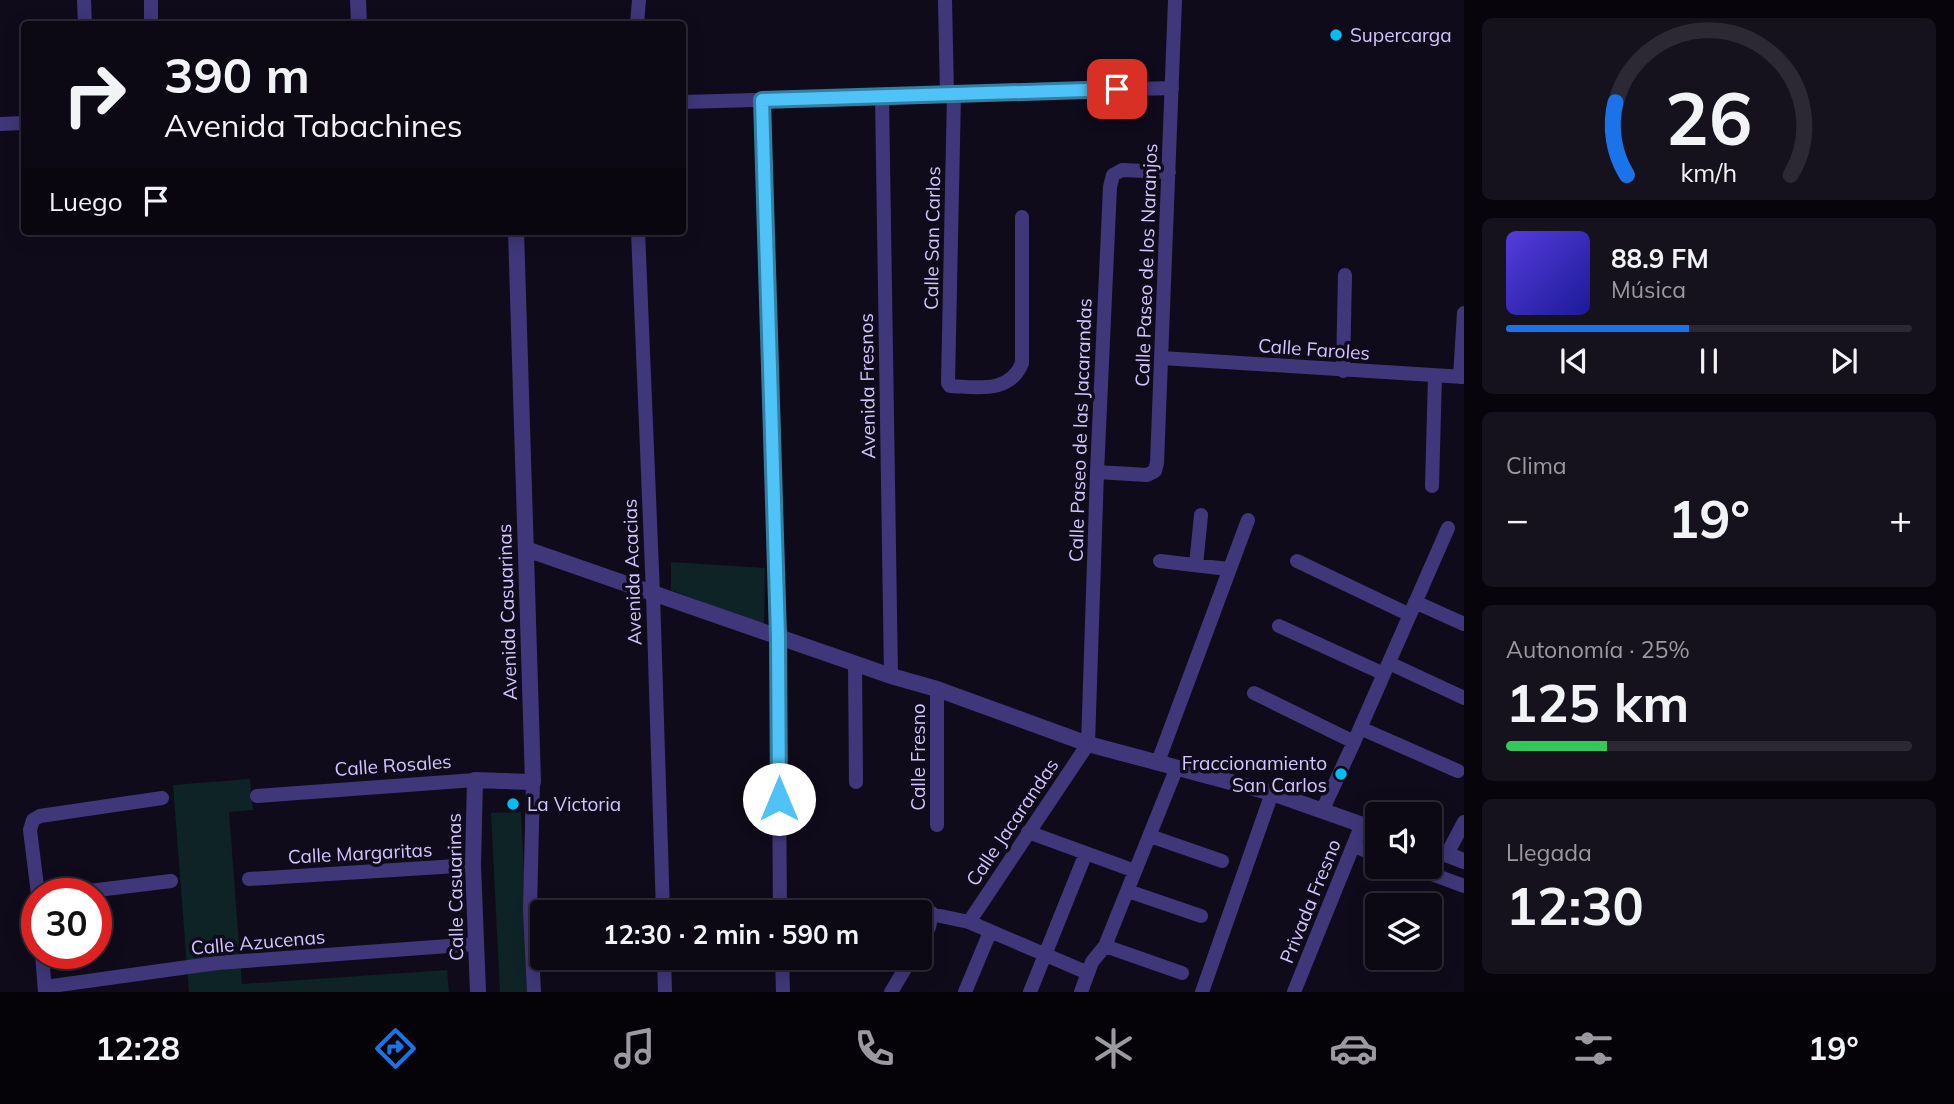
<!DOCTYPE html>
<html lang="es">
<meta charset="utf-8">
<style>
:root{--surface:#0c0814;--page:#15111d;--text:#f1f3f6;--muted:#9a9aa0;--line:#2c2934;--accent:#1a73e8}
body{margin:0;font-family:Mulish,sans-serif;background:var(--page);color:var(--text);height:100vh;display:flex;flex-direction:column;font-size:26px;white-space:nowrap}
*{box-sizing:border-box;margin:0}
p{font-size:23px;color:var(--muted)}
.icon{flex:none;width:38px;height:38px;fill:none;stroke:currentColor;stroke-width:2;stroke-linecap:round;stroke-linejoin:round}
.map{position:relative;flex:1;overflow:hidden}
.sheet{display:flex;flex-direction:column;gap:18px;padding:18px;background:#07040b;width:490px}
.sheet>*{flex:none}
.top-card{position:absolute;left:21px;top:21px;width:665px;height:214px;border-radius:7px;box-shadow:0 4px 18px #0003,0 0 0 2px var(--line);background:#0c0814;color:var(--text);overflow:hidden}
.fabs{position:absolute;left:1365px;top:802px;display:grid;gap:14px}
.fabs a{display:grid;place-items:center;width:77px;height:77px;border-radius:7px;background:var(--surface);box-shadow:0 4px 18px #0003,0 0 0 2px var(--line);font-size:35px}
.speed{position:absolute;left:21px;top:878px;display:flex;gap:14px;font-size:35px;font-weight:700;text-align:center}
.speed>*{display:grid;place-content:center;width:91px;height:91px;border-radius:50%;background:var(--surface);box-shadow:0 4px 18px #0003,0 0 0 2px var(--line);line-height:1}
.speed .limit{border:10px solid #d22;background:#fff;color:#111}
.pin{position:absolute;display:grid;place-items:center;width:60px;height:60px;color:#fff;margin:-30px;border-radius:14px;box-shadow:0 4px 10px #0006}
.me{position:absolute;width:77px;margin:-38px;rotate:0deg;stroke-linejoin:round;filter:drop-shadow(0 0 5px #0008)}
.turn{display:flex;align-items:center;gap:24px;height:147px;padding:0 28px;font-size:32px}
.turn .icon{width:91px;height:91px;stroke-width:2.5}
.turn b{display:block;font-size:49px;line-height:60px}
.then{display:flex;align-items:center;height:66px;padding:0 28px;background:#0003;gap:14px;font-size:26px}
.big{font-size:52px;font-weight:700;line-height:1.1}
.sheet .widget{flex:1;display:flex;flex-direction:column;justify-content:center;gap:10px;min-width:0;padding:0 24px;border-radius:10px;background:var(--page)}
.sheet .dial{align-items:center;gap:0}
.dial svg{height:182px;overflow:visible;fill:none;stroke:var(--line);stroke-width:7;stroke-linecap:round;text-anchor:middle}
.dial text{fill:var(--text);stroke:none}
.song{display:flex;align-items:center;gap:21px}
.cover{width:84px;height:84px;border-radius:10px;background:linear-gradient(135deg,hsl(250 70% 55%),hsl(240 70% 35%))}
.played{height:7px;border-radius:4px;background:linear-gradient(90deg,var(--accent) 45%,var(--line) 45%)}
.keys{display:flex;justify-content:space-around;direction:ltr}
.heat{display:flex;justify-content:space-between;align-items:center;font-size:38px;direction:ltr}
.charge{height:10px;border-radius:5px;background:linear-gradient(90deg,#34c759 25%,var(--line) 0)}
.trip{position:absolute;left:530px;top:900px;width:402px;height:70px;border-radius:7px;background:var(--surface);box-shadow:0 4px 18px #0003,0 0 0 2px var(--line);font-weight:700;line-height:70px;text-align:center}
.menu{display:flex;height:112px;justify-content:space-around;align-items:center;background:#050308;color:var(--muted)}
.menu .icon{width:49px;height:49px}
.menu .active{color:var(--accent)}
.menu b{font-size:32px;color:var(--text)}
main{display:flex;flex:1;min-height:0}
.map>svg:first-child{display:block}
.park{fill:#0e2325}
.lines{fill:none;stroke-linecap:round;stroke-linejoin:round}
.minor{stroke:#40377a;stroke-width:14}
.tertiary{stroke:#40377a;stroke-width:16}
.route-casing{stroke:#337fa1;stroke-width:18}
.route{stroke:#4fc3f7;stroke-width:12}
.poi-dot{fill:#04bced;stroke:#100b1b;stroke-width:2.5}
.labels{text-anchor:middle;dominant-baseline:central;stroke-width:7;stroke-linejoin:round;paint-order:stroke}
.poi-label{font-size:19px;fill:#d3c6fe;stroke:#100b1b;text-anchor:start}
.street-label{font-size:19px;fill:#d3c6fe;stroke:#100b1b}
</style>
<main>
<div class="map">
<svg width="1464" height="992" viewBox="0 0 1464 992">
<rect width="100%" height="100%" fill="#100b1b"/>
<path class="park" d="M671 562 765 568 764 625 671 590Z
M250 779 253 810 229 812 242 984 447 970 449 992H189L173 785Z
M521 812 530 992H500L491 813Z"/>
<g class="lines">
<path class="minor" d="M84 0 85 24
M151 0V24
M945 0 947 94
M637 24 639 0
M954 94 948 383 950 386C977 387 1010 394 1022 363V217
M882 96 891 676
M762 100 778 636 780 912
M682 102 1172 88
M0 124 24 123
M638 231 653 594 663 912
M1162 358 1464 377
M1343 371 1345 275
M1460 377 1464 313
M1097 472 1147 475 1155 471 1157 463 1175 0
M1432 486 1435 376
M1160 561 1228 569
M1297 561 1410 615
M1196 565 1201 515
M1415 602 1464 624
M1279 626 1384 674
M855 663 856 782
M1389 663 1464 698
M1254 693 1354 742
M1360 728 1458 771
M1158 762 1248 520
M533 782 530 910 534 992
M257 796 475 780
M1323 809 1354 742 1448 528
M937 825V689
M1028 832 1135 871
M1150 836 1222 861
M1354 846 1377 855
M1447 854 1464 822
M1410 866 1464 886
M249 879 473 865
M1128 891 1201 916
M38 894 30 830 33 820 40 816 162 798
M65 894 171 881
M530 910 893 906 969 922 1088 973
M969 922 1088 744 1097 472 1110 187 1113 175 1122 170 1169 172
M920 943 929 927 932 913
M1105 946 1182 973
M42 954 45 992
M664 957 665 992
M782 957 783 992
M45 987 217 963 476 944
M891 992 912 957
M965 992 990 932
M1030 992 1086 853
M1081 992 1092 962 1105 946 1177 767
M1202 992 1272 793
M1294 992 1362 824"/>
<path class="tertiary" d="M358 0 359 24
M526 549 891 676 937 689 1088 744 1272 793 1377 830
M1430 848 1464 861
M478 992 473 865 475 780 533 782 516 231"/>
</g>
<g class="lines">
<g class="route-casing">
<path id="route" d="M779 799 778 636 762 100 1117 89"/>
</g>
<use href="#route" class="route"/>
</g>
<g class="poi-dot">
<circle cx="1336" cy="35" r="7"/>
<circle cx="1341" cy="774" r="7"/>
<circle cx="513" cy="804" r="7"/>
</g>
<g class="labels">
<g class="poi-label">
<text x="1350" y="35">Supercarga</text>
<text x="1327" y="763" text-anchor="end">Fraccionamiento<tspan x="1327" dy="22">San Carlos</tspan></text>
<text x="527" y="804">La Victoria</text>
</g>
<g class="street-label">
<text transform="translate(932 238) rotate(-89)">Calle San Carlos</text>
<text transform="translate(1146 265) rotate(-88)">Calle Paseo de los Naranjos</text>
<text transform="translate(1314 349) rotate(4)">Calle Faroles</text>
<text transform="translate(867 386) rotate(-91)">Avenida Fresnos</text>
<text transform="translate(1080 430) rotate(-88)">Calle Paseo de las Jacarandas</text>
<text transform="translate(632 572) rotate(-92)">Avenida Acacias</text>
<text transform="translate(507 612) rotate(-92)">Avenida Casuarinas</text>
<text transform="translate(918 757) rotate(-90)">Calle Fresno</text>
<text transform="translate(393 765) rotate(-4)">Calle Rosales</text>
<text transform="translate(1012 822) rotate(-56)">Calle Jacarandas</text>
<text transform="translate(360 853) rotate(-3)">Calle Margaritas</text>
<text transform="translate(455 887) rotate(-91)">Calle Casuarinas</text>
<text transform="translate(1310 901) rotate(-68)">Privada Fresno</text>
<text transform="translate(258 942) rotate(-5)">Calle Azucenas</text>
</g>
</g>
</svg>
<div class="fabs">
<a><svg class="icon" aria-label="sound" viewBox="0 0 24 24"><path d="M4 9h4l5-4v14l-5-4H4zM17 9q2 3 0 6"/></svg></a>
<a><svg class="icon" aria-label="layers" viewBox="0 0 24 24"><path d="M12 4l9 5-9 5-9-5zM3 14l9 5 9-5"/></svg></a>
</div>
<div class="speed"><div class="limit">30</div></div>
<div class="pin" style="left:1117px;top:89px;background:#d93025"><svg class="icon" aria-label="arrive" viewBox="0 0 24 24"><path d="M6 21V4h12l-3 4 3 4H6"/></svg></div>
<svg class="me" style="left:779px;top:799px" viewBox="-20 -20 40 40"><circle r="19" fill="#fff"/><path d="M0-13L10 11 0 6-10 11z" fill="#4fc3f7"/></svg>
<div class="trip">12:30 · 2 min · 590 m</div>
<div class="top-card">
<div class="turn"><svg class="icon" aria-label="right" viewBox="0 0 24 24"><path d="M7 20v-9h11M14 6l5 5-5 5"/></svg><div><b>390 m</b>Avenida Tabachines</div></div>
<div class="then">Luego<svg class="icon" aria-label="arrive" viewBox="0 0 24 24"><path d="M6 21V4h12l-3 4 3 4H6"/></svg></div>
</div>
</div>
<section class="sheet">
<div class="widget dial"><svg viewBox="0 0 100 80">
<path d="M14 69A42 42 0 1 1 86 69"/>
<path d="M14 69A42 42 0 0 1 9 37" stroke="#1a73e8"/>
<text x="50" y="56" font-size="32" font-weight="700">26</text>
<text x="50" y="72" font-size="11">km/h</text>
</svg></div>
<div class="widget">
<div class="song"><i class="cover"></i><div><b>88.9 FM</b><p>Música</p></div></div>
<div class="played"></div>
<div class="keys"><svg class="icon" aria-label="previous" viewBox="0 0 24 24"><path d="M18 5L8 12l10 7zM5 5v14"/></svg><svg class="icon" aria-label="pause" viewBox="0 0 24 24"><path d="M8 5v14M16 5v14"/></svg><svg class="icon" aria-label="next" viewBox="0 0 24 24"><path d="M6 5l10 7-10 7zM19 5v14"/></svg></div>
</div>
<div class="widget"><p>Clima</p>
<div class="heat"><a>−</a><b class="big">19°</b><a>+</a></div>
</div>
<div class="widget"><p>Autonomía · 25%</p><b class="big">125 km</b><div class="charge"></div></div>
<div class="widget"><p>Llegada</p><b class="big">12:30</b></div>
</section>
</main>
<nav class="menu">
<b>12:28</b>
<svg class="icon active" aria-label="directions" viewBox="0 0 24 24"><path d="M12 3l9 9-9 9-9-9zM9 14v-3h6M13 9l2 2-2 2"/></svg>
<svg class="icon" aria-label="music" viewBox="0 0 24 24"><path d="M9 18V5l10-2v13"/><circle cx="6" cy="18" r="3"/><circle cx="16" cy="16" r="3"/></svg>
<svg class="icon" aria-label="phone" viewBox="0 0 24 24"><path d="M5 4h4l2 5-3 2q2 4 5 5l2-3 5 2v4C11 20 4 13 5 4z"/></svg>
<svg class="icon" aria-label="climate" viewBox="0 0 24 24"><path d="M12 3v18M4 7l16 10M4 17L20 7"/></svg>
<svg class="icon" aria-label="car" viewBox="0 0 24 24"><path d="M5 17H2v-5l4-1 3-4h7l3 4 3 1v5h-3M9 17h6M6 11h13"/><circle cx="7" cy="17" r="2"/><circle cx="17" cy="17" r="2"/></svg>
<svg class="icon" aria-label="filters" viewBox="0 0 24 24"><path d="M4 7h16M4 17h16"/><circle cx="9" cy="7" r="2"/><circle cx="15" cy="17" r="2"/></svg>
<b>19°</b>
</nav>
